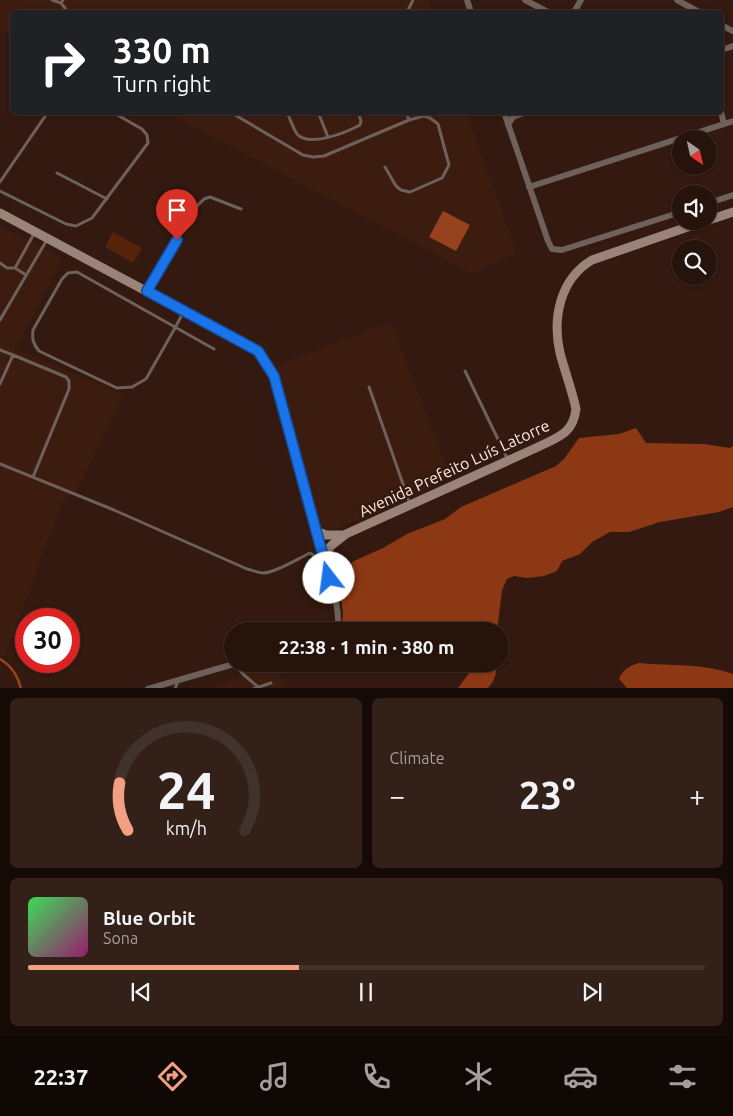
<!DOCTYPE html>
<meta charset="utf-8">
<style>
:root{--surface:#26130b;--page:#322019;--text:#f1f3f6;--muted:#a49e9d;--line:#42322c;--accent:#f2a081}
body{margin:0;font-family:Ubuntu,sans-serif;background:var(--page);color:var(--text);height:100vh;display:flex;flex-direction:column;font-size:19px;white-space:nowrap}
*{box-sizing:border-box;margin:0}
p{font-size:16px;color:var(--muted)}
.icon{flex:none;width:28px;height:28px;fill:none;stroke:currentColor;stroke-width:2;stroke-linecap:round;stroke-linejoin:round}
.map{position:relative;height:688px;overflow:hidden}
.details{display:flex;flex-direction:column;gap:10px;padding:10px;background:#150a06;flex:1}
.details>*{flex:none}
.hud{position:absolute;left:10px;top:10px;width:714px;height:105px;border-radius:8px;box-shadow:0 1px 4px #0004,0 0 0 1px var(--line);background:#202124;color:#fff;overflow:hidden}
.needle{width:32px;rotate:146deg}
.controls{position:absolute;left:672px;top:130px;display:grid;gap:10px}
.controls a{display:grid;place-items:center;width:45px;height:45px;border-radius:50%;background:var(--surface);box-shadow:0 1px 4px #0004,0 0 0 1px var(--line);font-size:25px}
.speed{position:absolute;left:15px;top:608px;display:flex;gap:10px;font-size:25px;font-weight:700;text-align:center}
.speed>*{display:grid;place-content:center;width:65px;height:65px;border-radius:50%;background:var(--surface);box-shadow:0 1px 4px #0004,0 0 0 1px var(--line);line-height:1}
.speed .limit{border:8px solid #d22;background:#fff;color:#111}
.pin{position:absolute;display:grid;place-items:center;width:42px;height:42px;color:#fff;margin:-51px -21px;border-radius:50% 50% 50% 0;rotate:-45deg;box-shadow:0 0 5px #0007}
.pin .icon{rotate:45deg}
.me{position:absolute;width:55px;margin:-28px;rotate:345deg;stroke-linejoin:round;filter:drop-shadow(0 0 4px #0008)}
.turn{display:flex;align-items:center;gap:18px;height:105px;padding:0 20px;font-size:22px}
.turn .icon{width:65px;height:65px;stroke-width:2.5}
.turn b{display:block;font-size:35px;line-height:42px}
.big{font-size:38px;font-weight:700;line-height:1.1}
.details .card{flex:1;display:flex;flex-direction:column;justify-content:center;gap:8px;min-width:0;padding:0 18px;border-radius:8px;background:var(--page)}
.details .dial{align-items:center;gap:0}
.dial svg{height:130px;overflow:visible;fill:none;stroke:var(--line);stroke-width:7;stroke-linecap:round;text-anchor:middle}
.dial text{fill:var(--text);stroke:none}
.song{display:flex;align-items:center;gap:15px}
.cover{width:60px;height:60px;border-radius:8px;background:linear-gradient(135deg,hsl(130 70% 55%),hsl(320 70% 35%))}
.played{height:5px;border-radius:2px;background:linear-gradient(90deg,var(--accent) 40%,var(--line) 40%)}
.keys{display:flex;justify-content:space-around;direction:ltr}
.heat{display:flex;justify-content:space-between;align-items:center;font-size:28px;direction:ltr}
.details .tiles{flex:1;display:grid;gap:10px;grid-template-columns:1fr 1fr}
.card:last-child{grid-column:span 2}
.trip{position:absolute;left:224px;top:622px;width:285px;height:50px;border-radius:25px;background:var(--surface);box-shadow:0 1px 4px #0004,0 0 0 1px var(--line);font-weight:700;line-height:50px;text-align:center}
.tab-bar{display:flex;height:80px;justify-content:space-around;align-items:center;background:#0f0804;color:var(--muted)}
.tab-bar .icon{width:35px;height:35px}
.tab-bar .current{color:var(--accent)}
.tab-bar b{font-size:22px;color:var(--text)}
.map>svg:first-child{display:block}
.built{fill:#3d1c10}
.green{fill:#57220b}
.forest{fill:#8c3814}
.water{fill:#97421f}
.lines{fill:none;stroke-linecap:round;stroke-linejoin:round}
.stream{stroke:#97421f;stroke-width:2.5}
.service{stroke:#6e605a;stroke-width:3}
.minor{stroke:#6e605a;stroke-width:6}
.secondary{stroke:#9a837a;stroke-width:9}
.route-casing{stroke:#114b97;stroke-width:12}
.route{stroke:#1a73e8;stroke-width:9}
.labels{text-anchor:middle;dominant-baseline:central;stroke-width:5;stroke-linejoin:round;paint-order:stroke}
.street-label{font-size:16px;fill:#fdeae3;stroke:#33190f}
</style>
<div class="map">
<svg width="733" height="689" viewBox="0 0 733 689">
<rect width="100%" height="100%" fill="#33190f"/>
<path class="built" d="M0 0H428L432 12H12V35L0 29Z
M167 113H467L517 254 471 273Z
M0 226 62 258 17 348 0 341Z
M391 322 451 477 336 529H327L318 520 277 365Z
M0 342 123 395 76 492 63 500 5 657 0 654Z
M258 664H277L284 688 204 689 240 678 247 667Z"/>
<path class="green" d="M113 232 142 248 133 263 105 247Z"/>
<path class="forest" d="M636 428 646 443 704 444 730 448 733 446V507L719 512 660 522 629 532H610L592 542 580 554 562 561 557 571 544 576 527 578 514 576 507 579 502 590 497 631H337L342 624 343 613 339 582 340 574 345 567 354 561 383 548 407 534 445 519 461 507 556 466 564 459 579 438 619 434Z
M639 663C671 666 703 663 733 674V688H627L619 679C623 669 629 666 639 663Z
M476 664H497C496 674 495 681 488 688H458Z"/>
<path class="water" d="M443 211 470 225 456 251 429 237Z"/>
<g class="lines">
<path class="stream" d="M0 659C12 666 18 675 21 689"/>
<path class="service" d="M52 0 61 3 63 0
M61 3 68 12
M407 12 413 0
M230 112 303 155 313 157 324 156 409 120 424 116 430 118 438 124 449 165 442 178 410 192 401 190 396 186 385 167
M287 112C290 119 293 128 297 134 309 148 347 132 360 125L361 121 358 112
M318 112 328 137
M406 112 409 120
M57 173 107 199
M0 182 48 112
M0 191 66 224 76 226 92 218 148 143 147 135 142 129 112 112
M0 263 7 268H15L26 275
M15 268 35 232
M148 290 197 206 204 199 210 197 241 209
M184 311 175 328 146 379 132 387 117 388 39 351C33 344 32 339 33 330L62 279 68 273 77 272 214 349
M0 320 48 238
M0 350 13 355 0 384
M13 355 66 377 69 381V389L33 477
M465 371 508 460
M369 387 410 504
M0 464 114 510 247 569C252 570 258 573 264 573 277 572 297 559 310 553L323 561
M235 664 243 674 258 687
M175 689 178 681
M253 689 271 683"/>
<path class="minor" d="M467 0 471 12
M525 0 548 12
M677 0 699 12
M574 12 581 0
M721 25 733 31
M721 50 733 46
M504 112 548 241 552 249 562 250 681 212
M721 112 724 124
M508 125 513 117 526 112
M529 187 733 121
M709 203 733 195
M323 555C327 571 345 619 335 631
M148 689 234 664"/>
<path class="secondary" d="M0 213 258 351 274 377 323 555
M709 220 733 212
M316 531 326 535H343
M323 555 332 545 346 534 538 447C558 437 573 434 576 409 572 390 565 372 560 353 552 318 560 279 592 260L705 221"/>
</g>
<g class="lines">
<g class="route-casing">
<path id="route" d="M177 240 147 291 258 351 274 376 329 578"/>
</g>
<use href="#route" class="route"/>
</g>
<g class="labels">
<g class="street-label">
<text transform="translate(454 468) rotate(-25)">Avenida Prefeito Luís Latorre</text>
</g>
</g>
</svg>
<div class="controls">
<a><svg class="needle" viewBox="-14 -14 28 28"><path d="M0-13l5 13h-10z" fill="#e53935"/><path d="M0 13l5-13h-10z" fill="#a49e9d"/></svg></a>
<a><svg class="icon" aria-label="sound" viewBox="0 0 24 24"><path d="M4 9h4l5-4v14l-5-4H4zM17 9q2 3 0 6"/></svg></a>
<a><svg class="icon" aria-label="search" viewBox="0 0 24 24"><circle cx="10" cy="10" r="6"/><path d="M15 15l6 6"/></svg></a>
</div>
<div class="speed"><div class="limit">30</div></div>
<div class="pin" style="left:177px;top:240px;background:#d93025"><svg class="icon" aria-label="arrive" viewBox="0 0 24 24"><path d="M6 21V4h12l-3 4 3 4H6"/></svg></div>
<svg class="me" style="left:329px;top:578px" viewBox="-20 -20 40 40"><circle r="19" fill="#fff"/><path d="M0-13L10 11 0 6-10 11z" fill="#1a73e8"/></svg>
<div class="trip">22:38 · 1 min · 380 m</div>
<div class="hud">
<div class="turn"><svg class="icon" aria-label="right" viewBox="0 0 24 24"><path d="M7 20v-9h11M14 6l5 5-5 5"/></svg><div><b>330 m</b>Turn right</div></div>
</div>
</div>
<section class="details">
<div class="tiles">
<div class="card dial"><svg viewBox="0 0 100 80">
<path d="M14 69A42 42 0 1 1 86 69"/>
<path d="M14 69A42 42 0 0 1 9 40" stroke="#f2a081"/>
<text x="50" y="56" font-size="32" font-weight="700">24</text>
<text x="50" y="72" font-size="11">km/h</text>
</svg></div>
<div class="card"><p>Climate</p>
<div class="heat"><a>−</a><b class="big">23°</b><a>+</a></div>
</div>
<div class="card">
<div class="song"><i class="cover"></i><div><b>Blue Orbit</b><p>Sona</p></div></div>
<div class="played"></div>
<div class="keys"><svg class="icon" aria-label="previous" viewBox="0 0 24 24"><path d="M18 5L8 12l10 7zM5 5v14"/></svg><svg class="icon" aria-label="pause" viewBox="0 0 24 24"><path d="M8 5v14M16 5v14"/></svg><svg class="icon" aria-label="next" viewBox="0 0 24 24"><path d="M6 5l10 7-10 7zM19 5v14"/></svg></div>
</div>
</div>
</section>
<nav class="tab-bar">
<b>22:37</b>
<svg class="icon current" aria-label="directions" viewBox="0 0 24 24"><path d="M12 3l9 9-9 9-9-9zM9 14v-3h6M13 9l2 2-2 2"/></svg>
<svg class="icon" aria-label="music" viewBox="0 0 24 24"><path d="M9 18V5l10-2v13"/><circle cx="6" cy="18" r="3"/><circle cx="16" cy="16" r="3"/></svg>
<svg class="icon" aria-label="phone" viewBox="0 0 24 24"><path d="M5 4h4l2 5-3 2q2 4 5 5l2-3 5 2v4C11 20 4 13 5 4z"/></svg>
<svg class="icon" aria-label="climate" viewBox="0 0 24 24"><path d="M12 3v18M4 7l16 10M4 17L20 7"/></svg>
<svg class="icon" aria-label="car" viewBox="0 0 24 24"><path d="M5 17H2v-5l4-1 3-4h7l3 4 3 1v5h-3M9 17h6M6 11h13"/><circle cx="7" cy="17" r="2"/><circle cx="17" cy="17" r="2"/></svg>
<svg class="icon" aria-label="filters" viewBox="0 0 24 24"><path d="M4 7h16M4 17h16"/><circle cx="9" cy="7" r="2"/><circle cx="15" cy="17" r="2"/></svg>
</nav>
